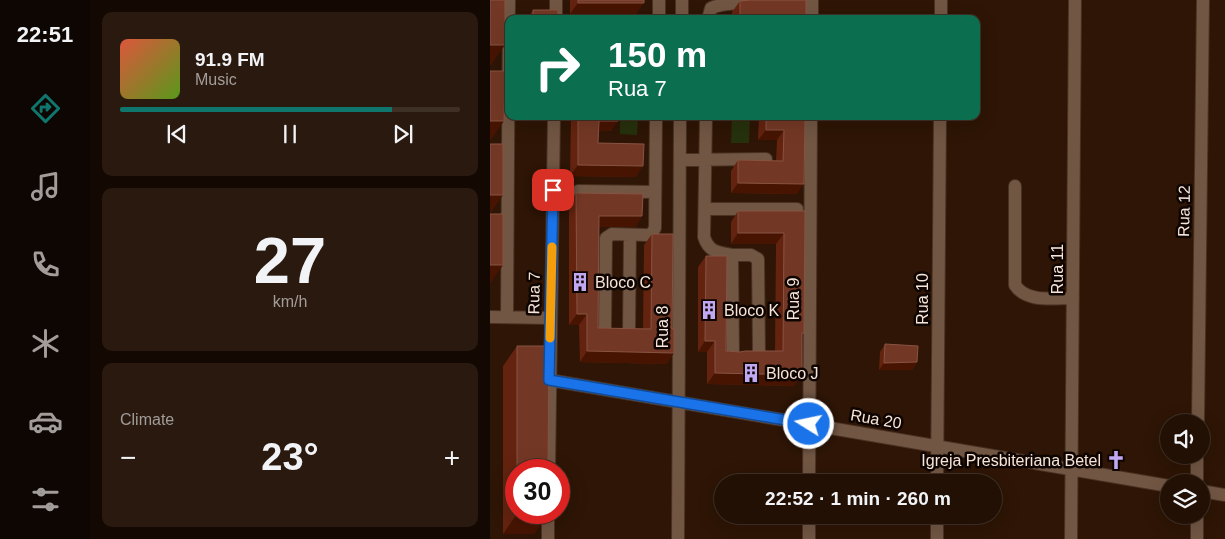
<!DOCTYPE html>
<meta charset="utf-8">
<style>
:root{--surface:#221004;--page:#2a190e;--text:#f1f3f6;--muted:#a29d9a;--line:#3f3026;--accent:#0f766e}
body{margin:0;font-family:Arial,sans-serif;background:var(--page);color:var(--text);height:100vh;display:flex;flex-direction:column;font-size:19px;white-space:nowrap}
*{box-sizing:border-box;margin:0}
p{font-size:16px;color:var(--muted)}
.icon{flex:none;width:28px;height:28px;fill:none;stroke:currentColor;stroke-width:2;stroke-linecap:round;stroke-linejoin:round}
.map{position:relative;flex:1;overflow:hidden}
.sheet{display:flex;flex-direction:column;gap:12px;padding:12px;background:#130902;width:400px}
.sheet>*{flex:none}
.guide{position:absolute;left:15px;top:15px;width:475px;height:105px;border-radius:10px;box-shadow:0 5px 20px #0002,0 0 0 1px var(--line);background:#0b6e4f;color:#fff;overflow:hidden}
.fabs{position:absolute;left:670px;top:414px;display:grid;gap:10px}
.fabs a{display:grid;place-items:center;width:50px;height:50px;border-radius:50%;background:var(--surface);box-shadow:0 5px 20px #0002,0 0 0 1px var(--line);font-size:25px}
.speed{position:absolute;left:15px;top:459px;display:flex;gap:10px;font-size:25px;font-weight:700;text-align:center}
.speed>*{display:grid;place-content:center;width:65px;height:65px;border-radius:50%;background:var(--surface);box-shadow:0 5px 20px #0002,0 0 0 1px var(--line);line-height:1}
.speed .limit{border:8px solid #d22;background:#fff;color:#111}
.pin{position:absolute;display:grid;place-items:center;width:42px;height:42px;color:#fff;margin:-21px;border-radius:10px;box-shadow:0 2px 8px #0006}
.me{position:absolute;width:55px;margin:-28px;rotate:280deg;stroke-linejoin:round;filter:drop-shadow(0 0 4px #0008)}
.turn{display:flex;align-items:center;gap:18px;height:105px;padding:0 20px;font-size:22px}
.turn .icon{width:65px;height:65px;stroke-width:2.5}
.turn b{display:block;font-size:35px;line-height:42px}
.big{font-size:38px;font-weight:800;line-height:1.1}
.sheet .tile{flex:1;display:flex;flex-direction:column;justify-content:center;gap:8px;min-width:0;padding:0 18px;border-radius:10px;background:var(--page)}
.sheet .dial{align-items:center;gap:0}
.dial b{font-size:65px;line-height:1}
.song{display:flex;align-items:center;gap:15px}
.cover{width:60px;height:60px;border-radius:8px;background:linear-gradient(135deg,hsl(10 70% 55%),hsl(90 70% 35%))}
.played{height:5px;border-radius:2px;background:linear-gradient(90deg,var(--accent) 80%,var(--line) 80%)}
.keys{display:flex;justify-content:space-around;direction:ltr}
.heat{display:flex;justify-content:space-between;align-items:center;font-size:28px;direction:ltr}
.trip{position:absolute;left:224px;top:474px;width:288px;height:50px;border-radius:25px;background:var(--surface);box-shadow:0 5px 20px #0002,0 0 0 1px var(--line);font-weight:800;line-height:50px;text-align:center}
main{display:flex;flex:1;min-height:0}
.dock{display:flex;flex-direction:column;width:90px;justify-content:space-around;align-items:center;background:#0e0602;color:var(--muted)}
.dock .icon{width:35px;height:35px}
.dock .current{color:var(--accent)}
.dock b{font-size:22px;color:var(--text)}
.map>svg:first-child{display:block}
.green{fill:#26310d}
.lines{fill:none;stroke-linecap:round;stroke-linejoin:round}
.minor-casing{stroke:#4a3223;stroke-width:14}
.minor{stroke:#715643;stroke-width:12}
.wall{fill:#63230f}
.shaded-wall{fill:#471402}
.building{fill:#733825;stroke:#885342}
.route-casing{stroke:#114b97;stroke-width:12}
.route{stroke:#1a73e8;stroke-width:9}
.slow{stroke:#f59e0b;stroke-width:9}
.labels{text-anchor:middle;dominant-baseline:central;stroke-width:5;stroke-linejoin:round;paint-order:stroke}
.street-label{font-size:16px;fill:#f7e5db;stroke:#0e0501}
.poi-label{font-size:16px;fill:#f7e5db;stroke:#0e0501;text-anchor:start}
</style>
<main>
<nav class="dock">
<b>22:51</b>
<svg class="icon current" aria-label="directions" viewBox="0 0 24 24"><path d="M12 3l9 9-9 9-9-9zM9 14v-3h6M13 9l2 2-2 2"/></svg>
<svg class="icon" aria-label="music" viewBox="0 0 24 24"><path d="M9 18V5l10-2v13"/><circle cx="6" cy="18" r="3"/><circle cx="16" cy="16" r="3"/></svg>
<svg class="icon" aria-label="phone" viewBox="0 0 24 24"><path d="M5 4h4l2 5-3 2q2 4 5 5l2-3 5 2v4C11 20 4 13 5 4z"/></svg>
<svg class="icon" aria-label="climate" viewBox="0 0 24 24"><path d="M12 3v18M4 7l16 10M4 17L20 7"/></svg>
<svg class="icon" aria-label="car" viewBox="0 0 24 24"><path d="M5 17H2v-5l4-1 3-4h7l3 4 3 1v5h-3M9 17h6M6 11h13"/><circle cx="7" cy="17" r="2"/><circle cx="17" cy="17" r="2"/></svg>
<svg class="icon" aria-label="filters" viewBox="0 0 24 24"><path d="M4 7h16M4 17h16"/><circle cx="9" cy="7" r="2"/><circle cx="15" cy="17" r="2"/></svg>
</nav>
<section class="sheet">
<div class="tile">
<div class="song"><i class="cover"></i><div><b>91.9 FM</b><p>Music</p></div></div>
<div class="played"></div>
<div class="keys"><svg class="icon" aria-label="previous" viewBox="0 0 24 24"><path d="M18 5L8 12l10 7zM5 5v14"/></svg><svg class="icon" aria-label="pause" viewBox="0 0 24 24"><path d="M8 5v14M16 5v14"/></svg><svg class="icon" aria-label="next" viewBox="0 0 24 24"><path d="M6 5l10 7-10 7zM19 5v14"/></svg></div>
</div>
<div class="tile dial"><b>27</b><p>km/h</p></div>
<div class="tile"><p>Climate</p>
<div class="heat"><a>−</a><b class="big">23°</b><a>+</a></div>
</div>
</section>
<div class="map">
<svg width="735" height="539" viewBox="0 0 735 539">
<rect width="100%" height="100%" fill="#2e1505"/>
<path class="green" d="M130 116H148L147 135 130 134Z
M242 116H260L259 143H241Z"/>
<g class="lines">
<g class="minor-casing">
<path id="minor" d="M169 0V19
M66 19V0
M192 19V0
M218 19 221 8C241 0 254 6 272 0
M322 19V0
M451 19V0
M216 116 214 237C219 252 227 252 242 255L243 355
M190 160 276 159
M525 186V285C536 303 564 298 583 298
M88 191 165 192
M215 209H307
M242 255H261L268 259 269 354
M0 317 60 318
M17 317 19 0
M115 329 116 238 122 234 157 235H161L165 228 166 116
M139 330 140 235
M59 380 679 486
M708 422 713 0
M59 470 64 116
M319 482 321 116
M447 482 450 116
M707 482V455
M711 491 735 495
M319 515V539
M58 539V512
M188 539 190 116
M447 539V515
M581 539 585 0
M707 539V515"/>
</g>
<use href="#minor" class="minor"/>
</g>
<path class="wall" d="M80 0H154L146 14H80Z
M250 1 316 19H242V12Z
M43 10 68 19H37Z
M81 116H128L121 131H108V143L146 177 80 176Z
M269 116H315L307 194 241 193V171L248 160 286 161 287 140H268Z
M86 193 152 216 145 227H109L108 328 153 329 154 245 162 234 177 364 90 362 89 325H79V204Z
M248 211H315L312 336 304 386 217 384V352H208V267L216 256 236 351 250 352 285 351 286 244H241V222Z
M395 344 427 362 422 370H389L390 352Z
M27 346 58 470H26V512H58L44 534H13V366Z"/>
<path class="shaded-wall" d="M88 3H154L146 14H80Z
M0 45H15L1 65H0Z
M0 121H14L0 141Z
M109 121H128L121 131H101Z
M276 130H294L287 140H268Z
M88 165 153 166 146 177 80 176Z
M248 183 314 184 307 194 241 193Z
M0 195H13L0 214Z
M109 216H152L145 227H101Z
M248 233H294L286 244H241Z
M0 265H13L0 284Z
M87 314H97L89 325H79Z
M215 341H225L217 352H208Z
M97 351 184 353 177 364 90 362Z
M427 362 422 370H389L394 363Z
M225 373 312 375 304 386 217 384Z
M27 514H58L44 534H13Z"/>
<path class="building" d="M0 0H15V45H0Z
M88 0H154V3H88Z
M260 0H316V19H250V1Z
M43 10H68V19H43Z
M0 71H15L14 121H0Z
M88 116H128V121H109L108 143 154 144 153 166 88 165Z
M276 116H315L314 184 248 183V160L293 161 294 130H276Z
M0 144H13V195H0Z
M86 193 153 194 152 216H109L108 328 161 329 162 234H183L182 329H184V353L97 351V314H87Z
M248 211H315L314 333H312V375L225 373V341H215L216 256H237L236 351 250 352 255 351H293L294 233H248Z
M0 214H13V265H0Z
M395 344 428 346 427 362 394 363Z
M27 346H59L58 470H27Z
M27 512H58V514H27Z"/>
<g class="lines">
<g class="route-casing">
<path id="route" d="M63 190 59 380 319 424"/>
</g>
<use href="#route" class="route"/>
<path class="slow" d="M60 338 62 247"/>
</g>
<defs>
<g id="building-bare" transform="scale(1.5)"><path d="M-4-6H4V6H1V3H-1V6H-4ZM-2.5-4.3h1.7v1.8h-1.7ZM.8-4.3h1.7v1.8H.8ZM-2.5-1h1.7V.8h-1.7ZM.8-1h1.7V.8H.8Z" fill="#c1a8f3" stroke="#0e0501" stroke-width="2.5" paint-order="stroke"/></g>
<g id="church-bare" transform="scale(1.5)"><path d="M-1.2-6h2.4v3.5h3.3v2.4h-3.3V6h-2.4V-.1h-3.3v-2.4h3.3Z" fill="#c1a8f3" stroke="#0e0501" stroke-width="2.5" paint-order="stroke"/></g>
</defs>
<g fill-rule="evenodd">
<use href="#building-bare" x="90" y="282"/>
<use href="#building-bare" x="219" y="310"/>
<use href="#building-bare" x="261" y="373"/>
<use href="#church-bare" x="626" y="460"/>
</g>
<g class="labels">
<g class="street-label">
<text transform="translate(694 211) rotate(-89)">Rua 12</text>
<text transform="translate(567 269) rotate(-90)">Rua 11</text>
<text transform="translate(44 293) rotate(-89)">Rua 7</text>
<text transform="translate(303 299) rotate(-90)">Rua 9</text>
<text transform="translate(432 299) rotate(-90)">Rua 10</text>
<text transform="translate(172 327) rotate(-90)">Rua 8</text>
<text transform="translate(386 419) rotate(10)">Rua 20</text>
</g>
<g class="poi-label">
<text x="105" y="282">Bloco C</text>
<text x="234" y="310">Bloco K</text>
<text x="276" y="373">Bloco J</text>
<text x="611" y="460" text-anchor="end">Igreja Presbiteriana Betel</text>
</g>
</g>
</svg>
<div class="fabs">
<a><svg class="icon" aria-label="sound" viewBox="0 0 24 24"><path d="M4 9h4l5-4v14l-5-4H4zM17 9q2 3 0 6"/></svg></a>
<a><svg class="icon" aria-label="layers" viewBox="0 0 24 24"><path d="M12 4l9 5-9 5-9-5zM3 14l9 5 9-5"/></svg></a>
</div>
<div class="speed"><div class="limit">30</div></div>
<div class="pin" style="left:63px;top:190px;background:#d93025"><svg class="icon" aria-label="arrive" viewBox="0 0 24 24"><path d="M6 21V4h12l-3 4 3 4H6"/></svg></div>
<svg class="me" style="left:319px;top:424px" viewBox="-20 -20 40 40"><circle r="17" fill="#1a73e8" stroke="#fff" stroke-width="3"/><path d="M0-11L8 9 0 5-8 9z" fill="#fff"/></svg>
<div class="trip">22:52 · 1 min · 260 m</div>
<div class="guide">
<div class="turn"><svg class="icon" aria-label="right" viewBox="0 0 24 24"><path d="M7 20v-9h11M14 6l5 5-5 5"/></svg><div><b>150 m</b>Rua 7</div></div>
</div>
</div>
</main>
